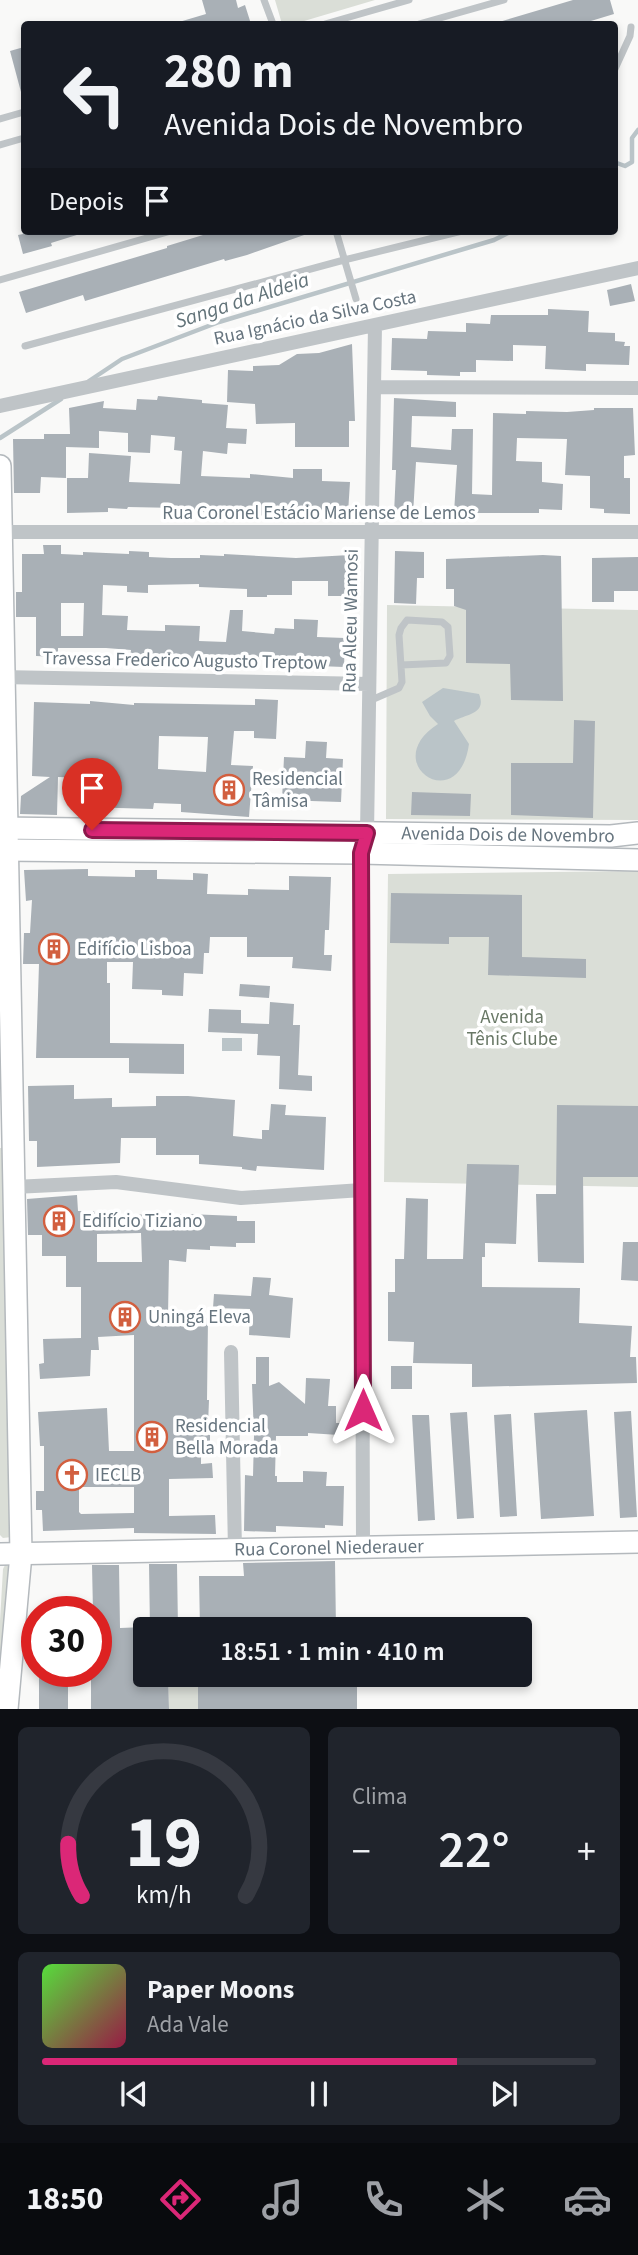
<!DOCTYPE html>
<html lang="pt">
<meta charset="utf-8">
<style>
:root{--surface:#171b24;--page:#20242c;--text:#f1f3f6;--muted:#9ea1a6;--line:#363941;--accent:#db2777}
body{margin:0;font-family:"Source Sans 3",sans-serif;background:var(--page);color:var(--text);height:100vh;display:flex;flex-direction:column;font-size:26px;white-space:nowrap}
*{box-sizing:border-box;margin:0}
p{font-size:23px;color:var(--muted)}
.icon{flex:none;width:38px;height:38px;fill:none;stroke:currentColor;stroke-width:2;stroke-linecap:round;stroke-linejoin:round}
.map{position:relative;height:1709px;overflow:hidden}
.drawer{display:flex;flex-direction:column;gap:18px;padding:18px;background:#0d0f14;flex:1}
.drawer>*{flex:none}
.banner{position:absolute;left:21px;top:21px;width:597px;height:214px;border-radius:7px;box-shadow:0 4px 10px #0003;background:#171b24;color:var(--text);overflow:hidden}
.speed{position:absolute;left:21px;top:1596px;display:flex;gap:14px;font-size:35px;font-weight:700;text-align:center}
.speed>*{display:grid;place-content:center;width:91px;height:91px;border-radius:50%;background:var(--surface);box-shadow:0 4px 10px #0003;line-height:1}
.speed .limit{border:10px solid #d22;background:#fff;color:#111}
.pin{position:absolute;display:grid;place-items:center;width:60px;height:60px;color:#fff;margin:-72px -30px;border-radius:50% 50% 50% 0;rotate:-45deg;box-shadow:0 0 7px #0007}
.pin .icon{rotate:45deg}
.me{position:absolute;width:77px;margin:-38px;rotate:0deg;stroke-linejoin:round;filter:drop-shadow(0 0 5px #0008)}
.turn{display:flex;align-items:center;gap:24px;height:147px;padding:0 28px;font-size:32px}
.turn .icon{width:91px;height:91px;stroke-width:2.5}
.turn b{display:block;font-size:49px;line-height:60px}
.then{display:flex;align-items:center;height:66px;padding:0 28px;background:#0003;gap:14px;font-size:26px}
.big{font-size:52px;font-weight:600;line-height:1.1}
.drawer .widget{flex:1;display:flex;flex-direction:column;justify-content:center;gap:10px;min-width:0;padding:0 24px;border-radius:10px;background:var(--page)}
.drawer .dial{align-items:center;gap:0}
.dial svg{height:182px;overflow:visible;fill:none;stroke:var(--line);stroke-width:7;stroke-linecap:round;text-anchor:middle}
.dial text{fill:var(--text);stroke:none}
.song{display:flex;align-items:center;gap:21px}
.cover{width:84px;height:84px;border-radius:10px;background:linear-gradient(135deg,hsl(110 70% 55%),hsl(340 70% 35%))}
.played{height:7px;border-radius:4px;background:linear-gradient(90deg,var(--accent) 75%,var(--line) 75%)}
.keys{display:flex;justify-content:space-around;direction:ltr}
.heat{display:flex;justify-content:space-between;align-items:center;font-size:38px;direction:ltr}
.drawer .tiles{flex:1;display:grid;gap:18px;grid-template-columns:1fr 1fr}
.widget:last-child{grid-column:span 2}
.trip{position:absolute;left:133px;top:1617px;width:399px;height:70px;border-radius:7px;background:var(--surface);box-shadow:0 4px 10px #0003;font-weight:600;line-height:70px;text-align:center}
.tab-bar{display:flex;height:112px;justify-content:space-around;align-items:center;background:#090b0e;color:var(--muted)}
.tab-bar .icon{width:49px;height:49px}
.tab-bar .active{color:var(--accent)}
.tab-bar b{font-size:32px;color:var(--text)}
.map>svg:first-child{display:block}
.green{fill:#daded7}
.water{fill:#bac4c8}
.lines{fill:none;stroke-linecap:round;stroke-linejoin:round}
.stream{stroke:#bac4c8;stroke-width:4.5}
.building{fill:#a9b0b6;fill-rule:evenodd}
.secondary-casing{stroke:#b4b9bd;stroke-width:24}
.lane{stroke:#bfc4c7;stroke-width:7}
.street{stroke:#bfc4c7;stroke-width:14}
.secondary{stroke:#fff;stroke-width:21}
.route-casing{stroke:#8e194d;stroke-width:18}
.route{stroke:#db2777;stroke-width:12}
.labels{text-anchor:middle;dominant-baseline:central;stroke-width:7;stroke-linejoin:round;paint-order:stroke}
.street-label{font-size:19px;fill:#67757f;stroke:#fff}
.poi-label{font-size:19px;fill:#67757f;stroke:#fff;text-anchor:start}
.park-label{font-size:19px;fill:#697866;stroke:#fff}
.water-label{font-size:21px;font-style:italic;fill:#627379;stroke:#fff}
</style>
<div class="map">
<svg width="638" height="1709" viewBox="0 0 638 1709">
<rect width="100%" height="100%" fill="#f9f9f8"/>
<path class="green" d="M275 0H375L294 24H282Z
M387 605 638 610V820L386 819Z
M638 871V1187L384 1182 388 874Z
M0 1148H3L5 1154 12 1537 3 1538 0 1535Z
M5 1565 9 1566 10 1570 0 1703V1621L3 1569Z
M168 1675H198V1709H169Z"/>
<path class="water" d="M443 688 479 694C487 714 467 714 454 721L469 744C459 818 377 763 438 724L430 716 422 702Z
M222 1038H242V1051H222Z"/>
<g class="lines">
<path class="stream" d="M614 162 625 166 632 162V138L638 130
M89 381 122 359 219 322 494 240 512 231
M0 438 61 399"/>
</g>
<path class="building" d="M202 0H236L238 8 245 5 251 24H179V22L206 14Z
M573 0H610L614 14 581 24H500L499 22Z
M24 47V92H21L10 51Z
M22 231H80V234L51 243 52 246 23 254 18 235 23 234Z
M224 231H307V234L247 255 225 261 224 259 85 301 83 295 26 313 19 292 167 248V246L203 235Z
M631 284 635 301 610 306 607 290Z
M548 309 589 311 588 332 615 333V341L625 342 624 346H630L629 365 586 364V371L545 369 546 346 513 345V361L476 360V372H460V376L427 375V371L391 370 392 338 427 339 428 331 466 332V323L490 324 491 315H548Z
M352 344 355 421H349V447H295V423L256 424 255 404 227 402 228 370 253 371V366L279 365 297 354 319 353Z
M158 396 202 400V403L228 405 226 428 247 429 246 444 228 443 227 454 203 451 201 476 250 478V474L293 478V469H322V481L350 482 348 513H293V509L269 508V516L248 515V512H178V508L128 507 127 509 108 508V512L67 513V478H88L89 453 131 456 129 482 180 484 182 451 174 450 175 437 151 435 150 453 128 452V433L99 431V448L66 447V478L41 477 40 493H14L13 439H44V434H70L69 408 104 401 103 408 136 410 137 399 157 400Z
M394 398 456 402V417L412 416 411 447 451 450 452 429H473L472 494 492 495 493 413 526 414V411L567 412 594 410V408H633L635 455 624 456V478H630V514L604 513V509L590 508V476L565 475 567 439 517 438 516 461 542 462V482L563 484 562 510 539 509V513H454L457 465 416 462 413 515 394 514 396 470H392Z
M43 545H61V554L83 555V552L129 554V551L149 552V557L171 558H200V555L224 556V554L296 558 350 555V596H328V581H292V595H267V597H247V589L199 587V584L148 585V593L127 592V586L103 585 102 615 128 616 127 630 165 631V625L200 626 199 641 226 642 230 610H243L242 631 274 634 275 628 294 629V619L318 620 317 637 345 638 344 667 318 666V663L268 659 130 658 131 650 106 648H58V657L36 656V617H16V592H22V554H44ZM61 603H84L83 636H61Z
M395 551 424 552V578H417L416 604 394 603Z
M543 555 561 556 563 701 511 700 510 664 466 663V610L454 606V589H446V559Z
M638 557V591H614V602H592V558Z
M255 699 278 700 276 739 254 738V731H234L231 765 253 766 249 817 181 812V804L154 803 153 809 84 807 85 778 58 777 57 815 20 814 21 796 50 777 32 776 34 702 90 704V701L134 705V703L255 705ZM159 736 208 737 206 772 158 769Z
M574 720 595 721 593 818 511 815V763H573Z
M306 741 327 742 326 758 343 759 341 802 282 800 284 757 305 758Z
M412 792 471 794 470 816 411 815Z
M88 869V876L135 877V870H157V879L193 880V873L208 874 207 894 248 895V889L289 890V876L331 877 329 930H325L324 955H332L331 971 292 968 293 957H247V937H210L209 953H204L203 974 184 973 183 996 162 995V990L132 989 133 962H107V983H110V1043L184 1044V1074L129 1073V1058H36L39 964H23L24 933H30L32 900 26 901 24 870Z
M391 893 522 895V957L586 959V978L488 975 489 937H449V944L390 943Z
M240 984 270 986 269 998 239 996Z
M270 1002 294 1004 293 1025H300L298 1075 312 1076V1091L279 1089 280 1056 257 1055 258 1034 208 1032 209 1009 241 1010V1023L269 1024Z
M74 1085V1099L112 1098V1107L156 1106V1096H188L235 1100 233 1136 262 1139V1130H269L271 1104 286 1105 285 1115 326 1117 324 1170 257 1166 256 1171 242 1169V1167L199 1164V1155H156V1138H121L120 1163 37 1167V1141H29L28 1086Z
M557 1105 638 1106V1177H583L584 1263 538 1262 536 1194H556Z
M467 1164 519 1165 516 1244 485 1243V1257H482V1287L580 1288 579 1323 632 1326 630 1357H636L637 1383 472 1387V1364L413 1363 414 1342 388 1341V1292H395V1259H404L406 1198 428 1199 427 1259H463Z
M77 1195 78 1211H94L95 1215 188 1214 237 1216V1221H255V1243H236V1247L210 1246V1250L187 1249 186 1262 169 1260 168 1316 208 1318 207 1400H209L208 1425H210V1441H201V1464L212 1463 213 1478 169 1479V1516L215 1515 216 1534 134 1533V1528L43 1531 42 1510H36V1491H44V1446H40L38 1412 107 1408 109 1451H134V1335L98 1337 99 1350H91L90 1376 40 1379 39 1364 44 1363 43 1339 81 1338V1287H66V1256H42V1235H28L27 1199ZM141 1233 142 1262H97V1234ZM79 1487H134V1513L81 1514 79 1512Z
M623 1242H638V1281L621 1280Z
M253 1277 271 1278 269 1295 293 1298 290 1338 249 1335 250 1309 213 1308 214 1294 251 1296Z
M256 1357H269V1386L279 1382 305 1404 306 1378 330 1379 328 1406H336V1423H340L339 1435 308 1433V1436H276L275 1476H277V1482H303V1471L327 1472 326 1486H344L343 1526 325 1525V1528L276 1526V1532L244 1531 245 1475 253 1476 254 1436 252 1384H256Z
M391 1366H412V1389H391Z
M587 1410 594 1516 541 1519 534 1413Z
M631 1411 637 1517 620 1518 614 1412Z
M467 1412 474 1518 457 1519 450 1413Z
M511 1414 517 1516 500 1517 494 1415Z
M412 1415H429L435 1520 418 1521Z
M335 1561 336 1629H200L199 1576H244L243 1563Z
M149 1564H177L178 1629H150Z
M92 1565H119L120 1628 145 1627V1675H168L169 1709H91V1671H96V1612H93Z
M39 1671H68V1709H39Z
M198 1675H357V1709H198Z"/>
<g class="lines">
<g class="secondary-casing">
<g id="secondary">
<path d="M0 466 21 1554 7 1709"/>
<path id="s1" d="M0 828 611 836 638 833"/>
<path d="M0 850 361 853 638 860"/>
<path id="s2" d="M0 1554 638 1542"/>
</g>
</g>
<path class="lane" d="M264 0 273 24
M325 24 409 0
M419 24 504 0
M614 71 630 36 631 27
M0 119 24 112
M0 145 24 138
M336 231 356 299
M0 280 171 231
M25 346 344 260 462 231
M369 701 399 688 402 682 399 635 401 628 407 620 442 622 448 627 450 656 446 663 401 665"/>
<path class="street" d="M374 387 638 388
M0 406 638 268
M0 532H638
M0 677 369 684
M367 833 375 325
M361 853 363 1547
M14 1187 116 1182 241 1198 362 1190
M231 1352 235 1550"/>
<use href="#secondary" class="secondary"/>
</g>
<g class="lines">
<g class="route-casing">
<path id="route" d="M92 830 367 833 361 853 363 1410"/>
</g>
<use href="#route" class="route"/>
</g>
<defs>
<g id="building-ring" transform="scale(1.575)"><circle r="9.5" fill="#fff" stroke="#d25f3f" stroke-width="1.5"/><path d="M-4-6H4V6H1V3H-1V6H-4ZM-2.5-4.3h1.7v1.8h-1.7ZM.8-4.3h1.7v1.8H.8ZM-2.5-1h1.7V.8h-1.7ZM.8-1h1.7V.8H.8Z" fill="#d25f3f"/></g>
<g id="church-ring" transform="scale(1.575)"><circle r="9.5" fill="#fff" stroke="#d25f3f" stroke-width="1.5"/><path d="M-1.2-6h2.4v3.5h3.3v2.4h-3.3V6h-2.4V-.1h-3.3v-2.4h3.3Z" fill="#d25f3f"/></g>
</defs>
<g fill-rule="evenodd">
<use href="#building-ring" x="229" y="790"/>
<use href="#building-ring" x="54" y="949"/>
<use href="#building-ring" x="59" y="1221"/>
<use href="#building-ring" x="125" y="1317"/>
<use href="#building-ring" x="152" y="1437"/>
<use href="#church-ring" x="72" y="1475"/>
</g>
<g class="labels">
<g class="street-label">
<text transform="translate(315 318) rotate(-12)">Rua Ignácio da Silva Costa</text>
<text x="319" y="513">Rua Coronel Estácio Mariense de Lemos</text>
<text transform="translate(351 621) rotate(-89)">Rua Alceu Wamosi</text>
<text transform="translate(185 661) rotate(1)">Travessa Frederico Augusto Treptow</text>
<text stroke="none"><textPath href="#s1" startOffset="508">Avenida Dois de Novembro</textPath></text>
<text stroke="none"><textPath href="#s2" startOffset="329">Rua Coronel Niederauer</textPath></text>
</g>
<g class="poi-label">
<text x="252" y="779">Residencial<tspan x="252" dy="22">Tâmisa</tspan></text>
<text x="77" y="949">Edifício Lisboa</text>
<text x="82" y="1221">Edifício Tiziano</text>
<text x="148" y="1317">Uningá Eleva</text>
<text x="175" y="1426">Residencial<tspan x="175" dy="22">Bella Morada</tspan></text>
<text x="95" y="1475">IECLB</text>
</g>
<g class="park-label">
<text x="512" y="1017">Avenida<tspan x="512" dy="22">Tênis Clube</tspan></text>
</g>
<g class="water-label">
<text transform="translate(242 300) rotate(-18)">Sanga da Aldeia</text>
</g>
</g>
</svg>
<div class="speed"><div class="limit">30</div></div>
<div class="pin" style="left:92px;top:830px;background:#d93025"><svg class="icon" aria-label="arrive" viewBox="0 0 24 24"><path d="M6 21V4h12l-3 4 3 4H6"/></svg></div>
<svg class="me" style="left:363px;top:1410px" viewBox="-20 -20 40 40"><path d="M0-17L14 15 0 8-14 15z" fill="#db2777" stroke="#fff" stroke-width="4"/></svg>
<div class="trip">18:51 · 1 min · 410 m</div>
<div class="banner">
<div class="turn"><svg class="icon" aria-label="left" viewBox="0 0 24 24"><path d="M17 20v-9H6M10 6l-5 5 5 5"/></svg><div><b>280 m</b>Avenida Dois de Novembro</div></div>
<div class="then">Depois<svg class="icon" aria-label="arrive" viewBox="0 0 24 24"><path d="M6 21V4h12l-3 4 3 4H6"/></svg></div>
</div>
</div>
<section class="drawer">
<div class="tiles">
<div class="widget dial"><svg viewBox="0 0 100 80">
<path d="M14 69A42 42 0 1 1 86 69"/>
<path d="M14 69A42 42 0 0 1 8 46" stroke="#db2777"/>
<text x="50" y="56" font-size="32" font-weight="700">19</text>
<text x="50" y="72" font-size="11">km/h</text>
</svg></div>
<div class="widget"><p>Clima</p>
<div class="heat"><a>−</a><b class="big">22°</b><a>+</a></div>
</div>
<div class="widget">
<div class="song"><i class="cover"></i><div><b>Paper Moons</b><p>Ada Vale</p></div></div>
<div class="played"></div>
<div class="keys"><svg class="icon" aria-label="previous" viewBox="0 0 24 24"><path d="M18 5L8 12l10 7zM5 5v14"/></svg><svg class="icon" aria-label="pause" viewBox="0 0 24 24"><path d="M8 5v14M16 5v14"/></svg><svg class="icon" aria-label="next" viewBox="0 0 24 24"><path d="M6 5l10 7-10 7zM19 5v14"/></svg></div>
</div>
</div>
</section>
<nav class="tab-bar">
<b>18:50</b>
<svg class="icon active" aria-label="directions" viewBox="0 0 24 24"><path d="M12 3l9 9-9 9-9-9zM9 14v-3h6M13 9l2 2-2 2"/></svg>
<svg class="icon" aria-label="music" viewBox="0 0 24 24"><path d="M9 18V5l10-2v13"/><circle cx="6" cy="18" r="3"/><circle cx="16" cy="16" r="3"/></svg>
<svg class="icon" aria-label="phone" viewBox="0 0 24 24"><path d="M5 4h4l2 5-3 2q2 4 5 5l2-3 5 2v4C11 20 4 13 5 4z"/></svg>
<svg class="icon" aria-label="climate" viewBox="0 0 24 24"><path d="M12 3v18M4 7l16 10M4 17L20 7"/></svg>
<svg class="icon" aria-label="car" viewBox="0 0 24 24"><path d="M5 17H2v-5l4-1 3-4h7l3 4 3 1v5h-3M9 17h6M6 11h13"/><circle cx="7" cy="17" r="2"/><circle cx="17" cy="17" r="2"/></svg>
</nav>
